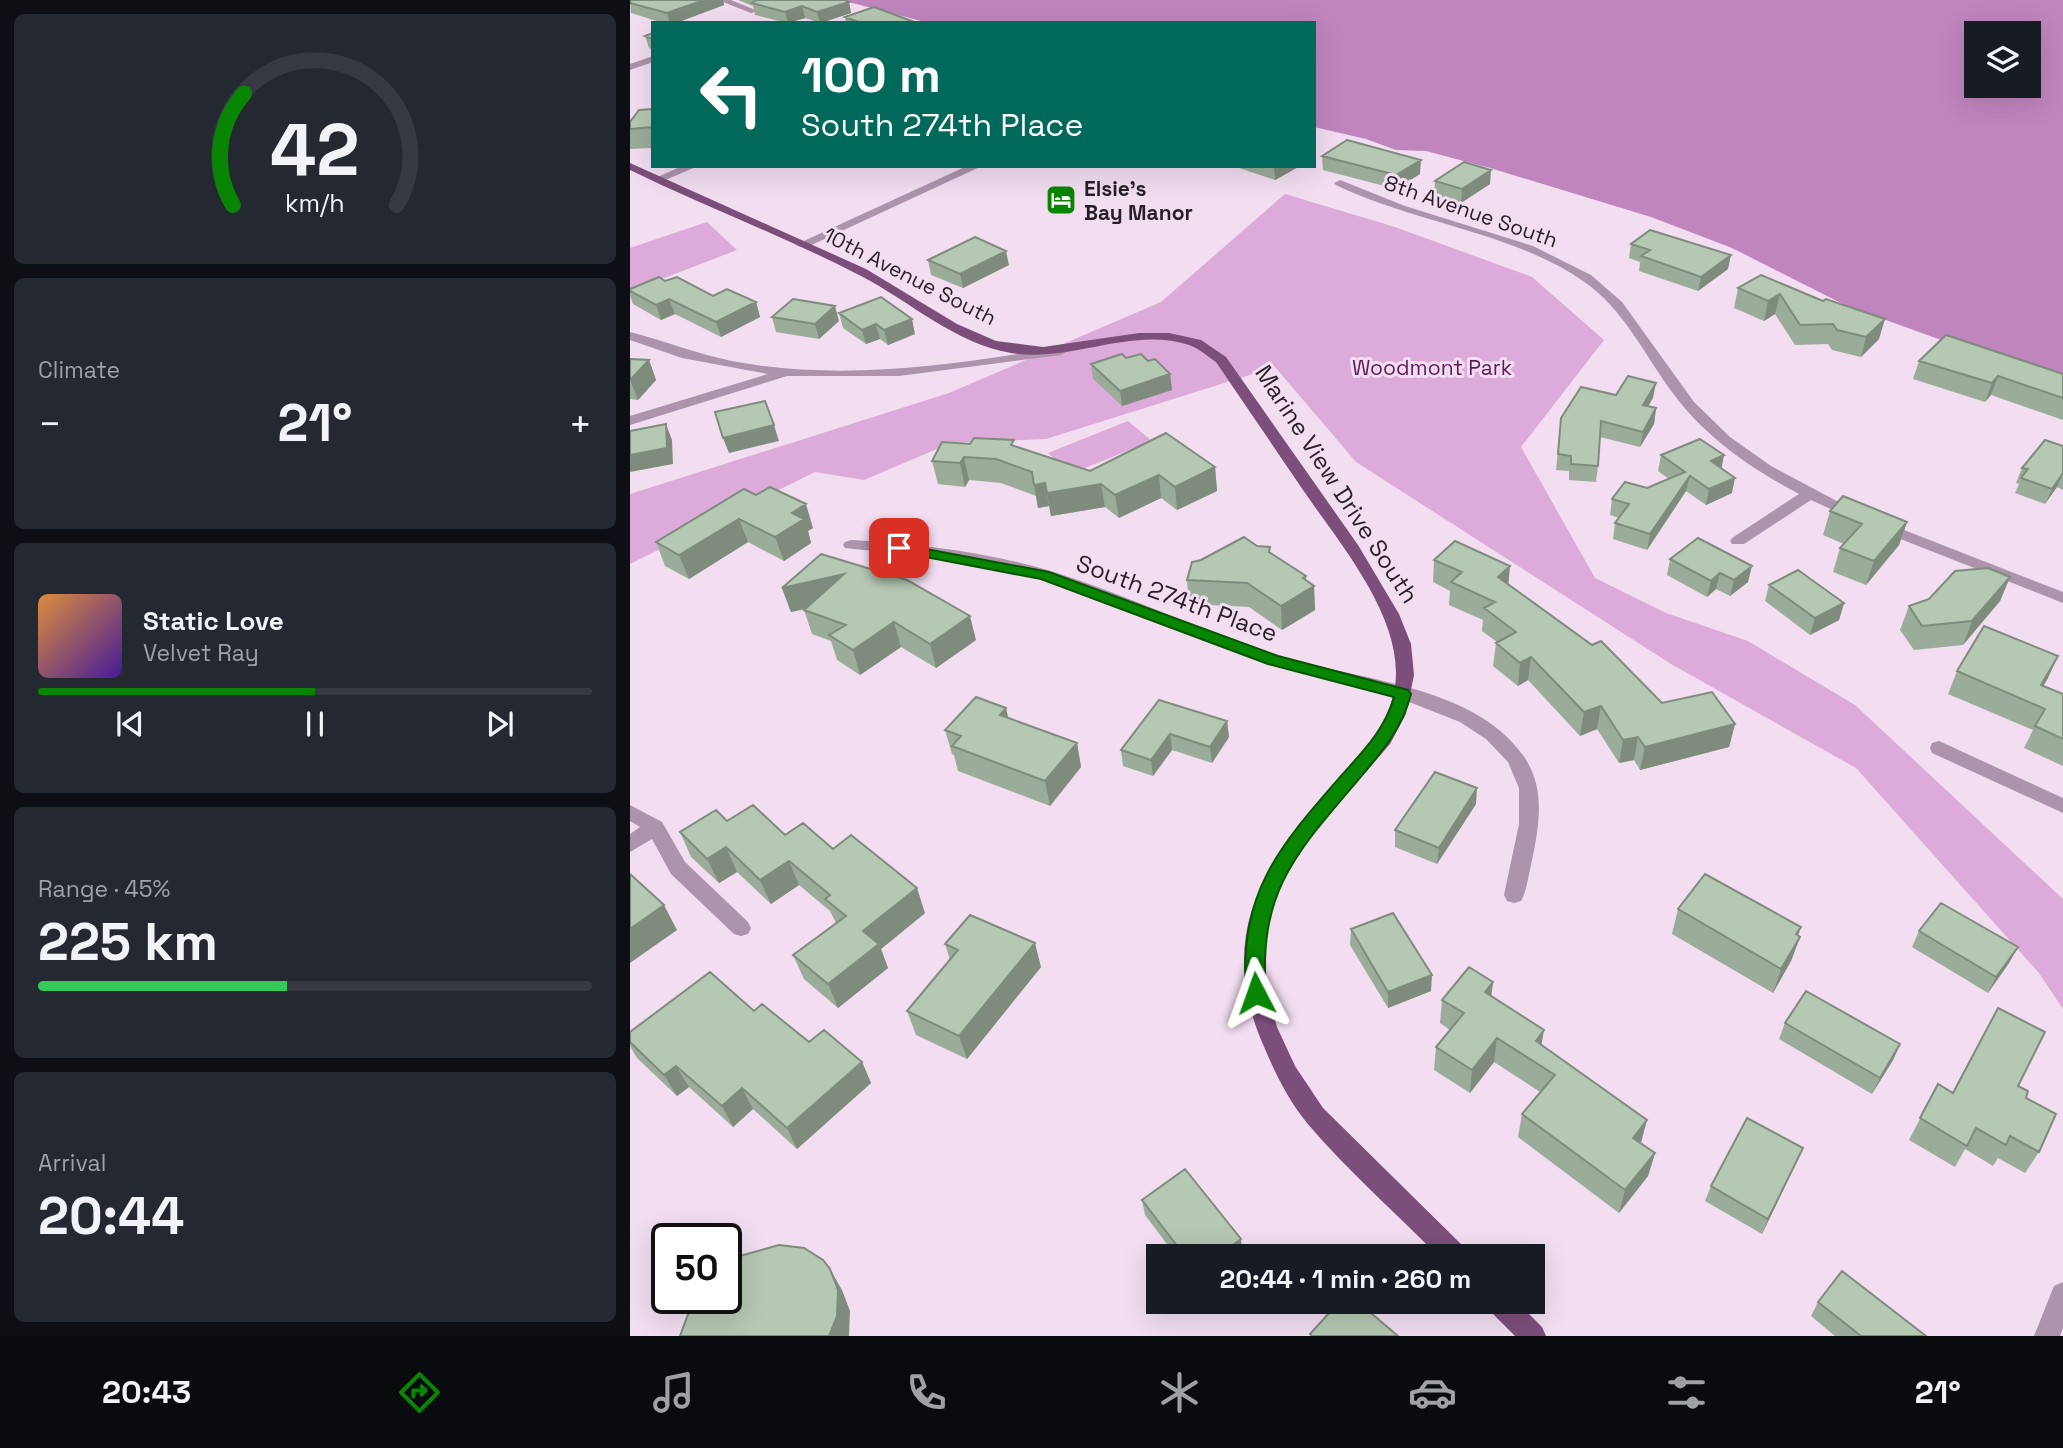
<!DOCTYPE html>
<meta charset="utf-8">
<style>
:root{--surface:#171b24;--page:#242831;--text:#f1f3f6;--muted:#9ea1a6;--line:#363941;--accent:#088502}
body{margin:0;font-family:"Space Grotesk",sans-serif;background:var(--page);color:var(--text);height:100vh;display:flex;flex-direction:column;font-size:26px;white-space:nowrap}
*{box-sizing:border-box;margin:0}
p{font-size:23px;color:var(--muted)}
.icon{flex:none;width:38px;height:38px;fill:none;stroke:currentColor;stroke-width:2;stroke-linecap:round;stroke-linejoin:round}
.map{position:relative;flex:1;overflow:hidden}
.drawer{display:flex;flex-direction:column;gap:14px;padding:14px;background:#0d0f14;width:630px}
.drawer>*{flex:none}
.banner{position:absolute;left:21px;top:21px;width:665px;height:147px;border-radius:0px;box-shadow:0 7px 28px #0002;background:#00695c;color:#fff;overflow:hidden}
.tools{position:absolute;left:1334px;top:21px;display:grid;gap:14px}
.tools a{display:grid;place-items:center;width:77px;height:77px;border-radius:0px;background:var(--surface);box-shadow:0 7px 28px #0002;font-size:35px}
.speed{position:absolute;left:21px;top:1223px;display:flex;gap:14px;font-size:35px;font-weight:700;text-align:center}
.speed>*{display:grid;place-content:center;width:91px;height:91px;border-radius:50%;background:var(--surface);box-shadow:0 7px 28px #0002;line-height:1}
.speed .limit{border:4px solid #111;border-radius:10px;background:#fff;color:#111}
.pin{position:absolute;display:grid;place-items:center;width:60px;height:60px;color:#fff;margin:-30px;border-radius:14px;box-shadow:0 4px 10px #0006}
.me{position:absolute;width:77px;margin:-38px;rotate:356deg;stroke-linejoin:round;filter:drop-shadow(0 0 5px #0008)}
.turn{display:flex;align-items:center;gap:24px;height:147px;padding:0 35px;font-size:32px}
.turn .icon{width:91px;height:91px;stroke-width:2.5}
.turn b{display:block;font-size:49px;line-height:60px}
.big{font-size:52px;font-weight:700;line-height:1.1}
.drawer .tile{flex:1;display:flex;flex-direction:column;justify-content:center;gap:10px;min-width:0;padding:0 24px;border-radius:10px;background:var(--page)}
.drawer .dial{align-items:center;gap:0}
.dial svg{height:182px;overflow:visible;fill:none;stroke:var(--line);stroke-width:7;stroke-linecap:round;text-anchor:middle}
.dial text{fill:var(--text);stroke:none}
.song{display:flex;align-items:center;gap:21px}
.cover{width:84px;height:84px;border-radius:10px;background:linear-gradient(135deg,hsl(30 70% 55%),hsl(260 70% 35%))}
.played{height:7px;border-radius:4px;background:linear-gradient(90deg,var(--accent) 50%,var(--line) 50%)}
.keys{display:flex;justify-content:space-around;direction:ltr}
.heat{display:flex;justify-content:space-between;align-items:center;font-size:38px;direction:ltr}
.charge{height:10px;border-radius:5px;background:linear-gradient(90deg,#34c759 45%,var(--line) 0)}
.trip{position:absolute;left:516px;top:1244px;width:399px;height:70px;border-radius:0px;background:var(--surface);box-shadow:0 7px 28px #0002;font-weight:700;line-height:70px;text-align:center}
.tab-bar{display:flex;height:112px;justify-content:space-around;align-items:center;background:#090b0e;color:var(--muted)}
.tab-bar .icon{width:49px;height:49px}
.tab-bar .active{color:var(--accent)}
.tab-bar b{font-size:32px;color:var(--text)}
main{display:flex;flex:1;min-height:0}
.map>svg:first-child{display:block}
.green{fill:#dcabda}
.water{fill:#bf85bd;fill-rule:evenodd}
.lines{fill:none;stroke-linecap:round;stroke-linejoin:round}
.minor{fill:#ad93ac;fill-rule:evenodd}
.major{fill:#7c4f7b;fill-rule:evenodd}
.wall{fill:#9cac9a}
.shaded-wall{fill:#7f8c7d}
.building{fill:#b5c8b3;stroke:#7f8c7d;stroke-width:2}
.route{fill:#088502;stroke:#055601;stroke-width:2}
.labels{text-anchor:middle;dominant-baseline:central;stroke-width:6;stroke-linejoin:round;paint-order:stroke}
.far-poi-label{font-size:21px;font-weight:bold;fill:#261f26;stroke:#f2ddf1;text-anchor:start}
.far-street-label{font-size:21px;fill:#261f26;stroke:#f2ddf1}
.far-park-label{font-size:21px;fill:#5f1a5f;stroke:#f2ddf1}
.street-label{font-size:24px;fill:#261f26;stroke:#f2ddf1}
</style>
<main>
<section class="drawer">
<div class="tile dial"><svg viewBox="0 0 100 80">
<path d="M14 69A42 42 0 1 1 86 69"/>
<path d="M14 69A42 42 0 0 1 19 20" stroke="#088502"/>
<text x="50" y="56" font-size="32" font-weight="700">42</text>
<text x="50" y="72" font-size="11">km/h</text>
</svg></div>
<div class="tile"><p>Climate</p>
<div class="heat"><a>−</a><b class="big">21°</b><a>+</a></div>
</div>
<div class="tile">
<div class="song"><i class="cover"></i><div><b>Static Love</b><p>Velvet Ray</p></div></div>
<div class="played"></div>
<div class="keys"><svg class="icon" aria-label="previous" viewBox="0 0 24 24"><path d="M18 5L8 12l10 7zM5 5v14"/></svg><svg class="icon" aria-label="pause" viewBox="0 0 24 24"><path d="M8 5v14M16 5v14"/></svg><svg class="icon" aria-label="next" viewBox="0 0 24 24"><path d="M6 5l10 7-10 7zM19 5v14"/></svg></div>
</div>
<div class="tile"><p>Range · 45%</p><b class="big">225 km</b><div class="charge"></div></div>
<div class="tile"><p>Arrival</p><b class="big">20:44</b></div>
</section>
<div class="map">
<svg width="1433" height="1336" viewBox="0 0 1433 1336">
<rect width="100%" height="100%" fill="#f2ddf1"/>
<path class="green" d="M655 194 765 227 902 277 974 340 891 447 965 578 1036 613 1118 641 1225 705 1433 899V1009L1409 973 1226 768 1041 664 726 462 645 367 416 439 321 443 234 480 185 472 0 564V494L319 393 531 302Z
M77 222 107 250 24 282 0 294V248Z
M498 421 522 441 440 474 418 453Z"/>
<path class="water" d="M211 0H1433V384L1217 306 1102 248 1021 217 860 168 796 151 766 150 736 139 684 127V23H299ZM1346 33H1398V86H1346Z"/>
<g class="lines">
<path class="minor" d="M88 0H101L128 11 121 13Z
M23 56V62L0 70V64Z
M52 166H68L33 181 23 179Z
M337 166H352L175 248 165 245Z
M710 180 775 206 903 246 961 275 992 302 1064 402 1100 437 1141 466 1233 515 1230 518H1220L1181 500 1114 544H1102L1100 541 1102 538 1169 494C1120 468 1075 437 1042 392 1014 354 993 308 953 281 883 232 784 223 706 185L704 183Z
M0 332C35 341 67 354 102 361 210 382 324 365 431 347L438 351 431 355 269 376H157L0 425V416L138 374 52 358 0 340Z
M1251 521 1433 592V603L1245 529 1243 526 1245 523Z
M221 540C289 544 358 552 424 572 500 596 571 631 647 655 723 680 842 684 892 754 917 787 909 827 901 865 898 877 897 890 891 901L884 903 877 901 874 895 889 824V788L878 762 856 739 830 722 769 698 637 664 409 579 319 559 215 548 213 545 215 542Z
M1309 741 1433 798V813L1302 753 1300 748 1302 743Z
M0 805 32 822 55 862 118 922 121 928 118 934 111 936 104 934 41 874 22 839 0 852V834L10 827 0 821Z
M1433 1282V1328L1430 1336H1404L1424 1286Z"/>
<path class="major" d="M0 163 236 269 327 324 366 341 413 347 509 333H539L571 340 596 357 728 545 769 614 781 644 784 675 776 714 760 744 680 837 654 879 641 910 634 952 637 993 647 1027 665 1066 693 1108 834 1247 837 1256H808C766 1213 716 1169 677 1123 659 1101 646 1075 635 1049 588 945 625 874 695 794 726 758 766 723 766 673 766 609 708 541 673 490 644 447 615 405 586 362 578 357 569 348 559 345 502 326 440 363 381 353 324 343 281 302 231 276 156 237 76 207 0 170Z
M856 1302H887L912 1327 916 1336H885L860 1311Z"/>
</g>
<path class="wall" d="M0 0H93L94 5 46 23H33L1 13Z
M108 0H215L219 2 221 13 191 23 175 18 157 23 125 15 123 6Z
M215 17 287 23H216Z
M23 33V50L19 48 15 36Z
M23 109V148L0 149V122Z
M692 156 790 174 766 189 693 170Z
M603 166H670L645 180Z
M805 181 860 184 831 203 804 195Z
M1001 244 1098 269 1068 291 1009 271 1010 262 999 258Z
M298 260 379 265 333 288 301 275Z
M1131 275 1249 339 1231 357 1202 350 1198 344 1165 345 1145 314 1134 321 1104 308 1108 288Z
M35 281 83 296 126 302 130 317 91 337 45 314 31 320 3 304 0 296V289Z
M209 313 285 334 258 345 250 339 236 344 213 328Z
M142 317 209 321 189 339 146 332Z
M496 358 518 361 540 374 542 390 492 406 463 379 461 364Z
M0 359 19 360 26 380 8 400 0 399Z
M1289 361 1433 374V420L1361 395 1355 402 1283 379Z
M986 395 1023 398 1018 406 1026 408 1024 424 1010 447 970 437 968 466 966 482 939 480V471L926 470 931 418Z
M340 444 385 446 460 471 585 467 587 491 547 510 531 498 489 518 475 507 421 516 419 506 408 508 406 496 371 483 339 480 335 487 308 484 302 461Z
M1433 446V490L1427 487 1415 504 1385 493 1389 484 1386 483 1392 468Z
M1031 455 1091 468 1102 493 1076 505 1056 491 1017 550 983 539 985 523 989 518 980 515 982 499 1017 488 1039 479 1028 471Z
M114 489 183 528 178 531 181 543 154 561 118 542 59 579 35 566 26 542Z
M1200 511 1277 522 1269 545 1236 585 1203 572 1210 548 1214 544 1193 535Z
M1068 538 1118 582 1100 596 1086 589 1077 597 1037 575 1040 559Z
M627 546 640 553 684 586 685 610 652 630 619 607 559 604 557 580 571 560Z
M804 560 878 584 1032 703 1105 724 1099 747 1010 770 1004 760 989 763 967 729 950 736 898 680 888 686 863 666 866 643 867 642 852 631 853 620 819 605 820 591 803 582Z
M1380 577 1370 601 1333 645 1284 650 1270 630 1279 606Z
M1139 585 1214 603 1209 620 1180 635 1135 601Z
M152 588 346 640 306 668 271 647 230 675 207 660 201 641 182 634 174 610 175 609 161 612Z
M1327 671 1418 678 1413 686 1433 694V766L1394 748 1403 730 1318 694Z
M529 700 597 721 599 737 582 763 542 750 523 776 493 766 491 750Z
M379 718 447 743 451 767 420 806 328 771 324 755 322 754 315 730Z
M846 804 807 864 765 847V830Z
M97 821 155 835 203 849 295 913 251 949 258 968 208 1008 174 979 163 955 206 923 200 911 169 885 141 904 107 872 89 883 61 857 50 832Z
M1048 909 1171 927 1168 936 1170 937 1161 961 1143 993 1042 934Z
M721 929 801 991 758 1008 720 945Z
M1289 931 1388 947 1379 963 1358 993 1282 947Z
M315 944 411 967 337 1059 286 1035 277 1011 320 960Z
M863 982 861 996 1011 1144 1025 1153 1018 1176 989 1213 888 1137 892 1114 910 1092 864 1062 840 1093 804 1070 806 1047 820 1030 810 1023 812 1000Z
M124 1011 179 1042 232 1062 241 1083 167 1149 123 1109 103 1127 59 1087 47 1096 7 1058 0 1046V1032Z
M1155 1023 1270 1044 1263 1060 1242 1094 1149 1039Z
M1308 1084 1323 1093 1388 1086 1396 1098 1409 1152 1395 1173 1368 1158 1363 1166 1335 1149 1325 1167 1279 1140Z
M1166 1163 1132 1234 1075 1201 1081 1186Z
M512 1200 612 1253 608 1256H546L515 1215Z
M1188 1302 1296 1336H1205L1181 1316Z"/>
<path class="shaded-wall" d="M74 0H93L94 5 46 23H40L37 13Z
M219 2 221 13 190 23 187 12Z
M172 6 175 18 158 23 155 12Z
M791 160 790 174 766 189V175Z
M646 166H670L645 180 644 167Z
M861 170 860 184 831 203 832 189Z
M376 251 379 265 333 288 330 274Z
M1101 255 1098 269 1068 291 1071 277Z
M1150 294 1145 314 1134 321 1138 301Z
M39 299 45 314 31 320 26 305Z
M126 302 130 317 91 337 86 322Z
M205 306 209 321 189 339 185 324Z
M282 319 285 334 258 345 254 330Z
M1255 319 1249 339 1231 357 1236 337Z
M246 324 250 339 236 344 232 330Z
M19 360 26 380 8 400 0 380Z
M540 374 542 390 492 406 490 391Z
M1368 376 1361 395 1355 402 1362 383Z
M1026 383 1023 398 1010 420 1013 405Z
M1026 408 1024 424 1010 447 1013 432Z
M36 424 42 440 43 464 0 472V455Z
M144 425 149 441 99 453 93 438Z
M1094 455 1091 471 1081 461Z
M334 457 339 480 335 487 330 463Z
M585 467 587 491 547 510 545 487Z
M1433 473 1427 487 1415 504 1422 489Z
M529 475 531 498 489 518 485 495Z
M1060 476 1056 491 1017 550 1020 534Z
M1105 478 1102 493 1076 505 1079 489Z
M415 483 419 506 408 508 404 485Z
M471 484 475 507 421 516 417 493Z
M176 504 183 528 178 531 181 543 154 561 145 537 162 513Z
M109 519 118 542 59 579 49 555Z
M1277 522 1269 545 1236 585 1244 561Z
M880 566 878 589 868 577Z
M1122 566 1118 582 1100 596 1104 580Z
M1090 573 1086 589 1077 597 1081 581Z
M214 574 221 598 161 612 152 588Z
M676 576V591L684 586 685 610 652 630 651 606 673 578Z
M1380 577 1370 601 1333 645 1342 621Z
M1214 603 1209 620 1180 635 1185 618Z
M340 616 346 640 306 668 300 644Z
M264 622 271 647 230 675 223 650Z
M1428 656 1418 678 1401 707 1411 685Z
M901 657 898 680 888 686 890 663Z
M971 706 967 729 950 736 954 712Z
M376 708 382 733 370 715Z
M597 721 599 737 582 763 580 747Z
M1105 724 1099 747 1010 770 1015 747Z
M540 734 542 750 523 776 521 760Z
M1008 737 1004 760 989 763 993 740Z
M447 743 451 767 420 806 415 781Z
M847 788 846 804 807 864 809 848Z
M96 847 107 872 89 883 77 859Z
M159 861 169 885 141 904 130 880Z
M287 888 295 913 251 949 258 968 208 1008 198 984 233 931Z
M34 905 47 930 0 963V929Z
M1171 927 1163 948 1170 937 1161 961 1143 993 1151 969 1166 934Z
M405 943 411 967 337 1059 329 1036Z
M1388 947 1379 963 1358 993 1366 977Z
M802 975 801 991 758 1008V992Z
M863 982 860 1006 855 992Z
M914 1030 910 1053 906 1041Z
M867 1038 864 1062 840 1093 842 1070Z
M1270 1044 1263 1060 1242 1094 1250 1078Z
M232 1062 241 1083 167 1149 157 1128Z
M46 1066 59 1087 47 1096 34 1075Z
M112 1088 123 1109 103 1127 92 1106Z
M1017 1120 1011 1143 1003 1138Z
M1173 1148 1166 1163 1132 1234 1138 1219Z
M1025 1153 1018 1176 989 1213 995 1190Z
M611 1239 612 1253 608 1256H588Z
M200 1269 212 1290 220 1311 219 1336H199Z"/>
<path class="building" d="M2 0H74L37 13 0 3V1Z
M127 0H215L219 2 187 12 172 6 155 12 122 3Z
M244 7 287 23H231L215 17Z
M23 33V39L15 36Z
M23 109V127L0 129V122L9 110Z
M717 140 791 160 766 175 692 156Z
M834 162 861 170 832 189 805 181Z
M1020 230 1101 255 1071 277 1011 256 1020 250 1001 244Z
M345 237 376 251 330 274 298 260Z
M1131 275 1193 301 1196 299 1255 319 1236 337 1207 330 1203 324 1170 325 1150 294 1138 301 1108 288Z
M29 277 35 281 47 277 83 296 97 289 126 302 86 322 39 299 26 305 0 291V289Z
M251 297 282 319 254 330 246 324 232 330 209 313Z
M163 299 205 306 185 324 142 317Z
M1316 335 1433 374V398L1368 376 1362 383 1289 361Z
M492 354 496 358 511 354 518 361 525 359 540 374 490 391 461 364Z
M0 359 19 360 0 380Z
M998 376 1026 383 1013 405 1026 408 1013 432 971 421 968 466 941 464V456L928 454 931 418 951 387 986 395Z
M135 401 144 425 93 438 85 412Z
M36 424 37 448 0 455V431Z
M536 433 585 467 545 487 529 475 485 495 471 484 417 493 415 483 404 485 402 472 366 459 334 457 330 463 302 461 312 442 340 444 344 438 384 440 381 445 460 471Z
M1070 439 1094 455 1081 461 1105 478 1079 489 1060 476 1020 534 985 523 999 504 982 499 995 482 1017 488 1055 472 1031 455Z
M1415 440 1433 446V473L1422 489 1391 478 1398 469 1392 468Z
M140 487 176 504 162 513 174 519 145 537 109 519 49 555 26 542 114 489 126 495Z
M1213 496 1277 522 1244 561 1210 548 1232 524 1200 511Z
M614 537 627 546 640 547 639 552 676 576 673 578 684 586 651 606 617 583 557 580 562 562 571 560Z
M1068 538 1122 566 1104 580 1090 573 1081 581 1040 559Z
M825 541 880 566 868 577 962 645 971 641 1032 703 1082 692 1105 724 1015 747 1008 737 993 740 971 706 954 712 901 657 890 663 866 643 886 632 854 608 865 602 821 582 832 572 804 560Z
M191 554 277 580 340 616 300 644 264 622 223 650 199 635 216 625 174 610 214 574 152 588Z
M1358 568 1380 577 1342 621 1292 626 1279 606 1299 599 1325 571Z
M1168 570 1214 603 1185 618 1139 585Z
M1354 626 1428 656 1411 685 1433 694V739L1405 726 1415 709 1327 671Z
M346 697 376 708 370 715 447 743 415 781 322 746 331 736 315 730Z
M529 700 597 721 580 747 540 734 521 760 491 750Z
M805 772 847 788 809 848 765 830Z
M123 805 155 835 173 823 203 849 221 835 287 888 233 931 249 944 198 984 163 955 216 916 195 899 200 895 159 861 130 880 96 847 77 859 50 832 86 810 97 821Z
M0 874 34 905 0 929Z
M1075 874 1171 927 1166 934 1170 937 1151 969 1048 909Z
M1311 903 1388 947 1366 977 1289 931Z
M763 913 802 975 758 992 721 929Z
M340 915 405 943 329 1036 277 1011 328 950 315 944Z
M839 967 863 982 855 992 914 1030 906 1041 1017 1120 1003 1138 1025 1153 995 1190 892 1114 925 1075 867 1038 842 1070 806 1047 834 1013 812 1000Z
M80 972 124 1011 132 1004 179 1042 194 1030 232 1062 157 1128 112 1088 92 1106 46 1066 34 1075 0 1042V1032Z
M1176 991 1270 1044 1250 1078 1155 1023Z
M1368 1008 1415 1032 1388 1086 1398 1091 1396 1098 1426 1114 1409 1152 1380 1136 1376 1145 1346 1128 1337 1146 1290 1118 1308 1084 1323 1093Z
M1117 1118 1173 1148 1138 1219 1081 1186Z
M555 1169 611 1239 588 1256H555L512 1200Z
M149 1245 174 1248 193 1260 200 1269 208 1290 207 1316 199 1336H50L64 1298H96V1265L110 1256Z
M1212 1271 1296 1336H1231L1188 1302Z
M709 1302H728L768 1336H682L680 1334Z"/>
<path class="route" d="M269 544 419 572 648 656 778 690 781 694C772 729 751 753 728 780 666 853 628 891 636 993L633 999H619L616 993C609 892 648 848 711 776 733 751 755 730 764 697L638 664 411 579 264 551V545Z"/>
<defs>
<g id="hotel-square" transform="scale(1.575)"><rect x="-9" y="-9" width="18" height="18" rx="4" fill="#088502" stroke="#f2ddf1"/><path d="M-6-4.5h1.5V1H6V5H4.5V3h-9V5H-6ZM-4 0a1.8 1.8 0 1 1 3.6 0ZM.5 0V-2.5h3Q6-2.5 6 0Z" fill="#fff"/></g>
</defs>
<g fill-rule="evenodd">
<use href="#hotel-square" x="431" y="200"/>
</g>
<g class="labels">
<g class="far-poi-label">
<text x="454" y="188">Elsie's<tspan x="454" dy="24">Bay Manor</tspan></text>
</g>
<g class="far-street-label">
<text transform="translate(841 211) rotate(19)">8th Avenue South</text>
<text transform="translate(280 276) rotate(27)">10th Avenue South</text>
</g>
<g class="far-park-label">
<text x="802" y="367">Woodmont Park</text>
</g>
<g class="street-label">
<text transform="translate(707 484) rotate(57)">Marine View Drive South</text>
<text transform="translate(547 598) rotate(20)">South 274th Place</text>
</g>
</g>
</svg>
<div class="tools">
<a><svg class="icon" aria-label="layers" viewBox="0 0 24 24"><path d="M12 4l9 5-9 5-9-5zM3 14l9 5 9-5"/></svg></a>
</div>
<div class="speed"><div class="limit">50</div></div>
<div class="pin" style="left:269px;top:548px;background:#d93025"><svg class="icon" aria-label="arrive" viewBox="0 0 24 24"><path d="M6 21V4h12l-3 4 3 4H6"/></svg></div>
<svg class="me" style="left:626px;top:993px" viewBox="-20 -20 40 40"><path d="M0-17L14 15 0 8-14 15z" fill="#088502" stroke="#fff" stroke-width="4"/></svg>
<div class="trip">20:44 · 1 min · 260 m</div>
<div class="banner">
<div class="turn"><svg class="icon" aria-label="left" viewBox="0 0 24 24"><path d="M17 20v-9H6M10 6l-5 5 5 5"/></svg><div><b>100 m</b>South 274th Place</div></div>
</div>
</div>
</main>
<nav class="tab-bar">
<b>20:43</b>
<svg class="icon active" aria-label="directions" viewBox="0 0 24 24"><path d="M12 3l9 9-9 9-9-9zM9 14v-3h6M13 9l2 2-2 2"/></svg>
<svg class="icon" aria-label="music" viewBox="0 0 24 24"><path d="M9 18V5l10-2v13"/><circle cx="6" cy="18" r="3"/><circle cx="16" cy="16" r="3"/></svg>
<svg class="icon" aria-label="phone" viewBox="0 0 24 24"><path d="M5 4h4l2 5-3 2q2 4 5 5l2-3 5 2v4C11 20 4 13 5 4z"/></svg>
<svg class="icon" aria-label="climate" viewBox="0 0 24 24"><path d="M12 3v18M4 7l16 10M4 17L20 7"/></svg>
<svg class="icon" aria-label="car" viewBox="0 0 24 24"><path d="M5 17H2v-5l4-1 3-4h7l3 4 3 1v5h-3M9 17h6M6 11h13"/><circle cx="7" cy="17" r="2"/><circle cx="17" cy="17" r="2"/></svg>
<svg class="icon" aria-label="filters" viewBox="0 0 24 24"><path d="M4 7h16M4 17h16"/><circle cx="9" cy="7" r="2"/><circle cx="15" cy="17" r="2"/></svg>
<b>21°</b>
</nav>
